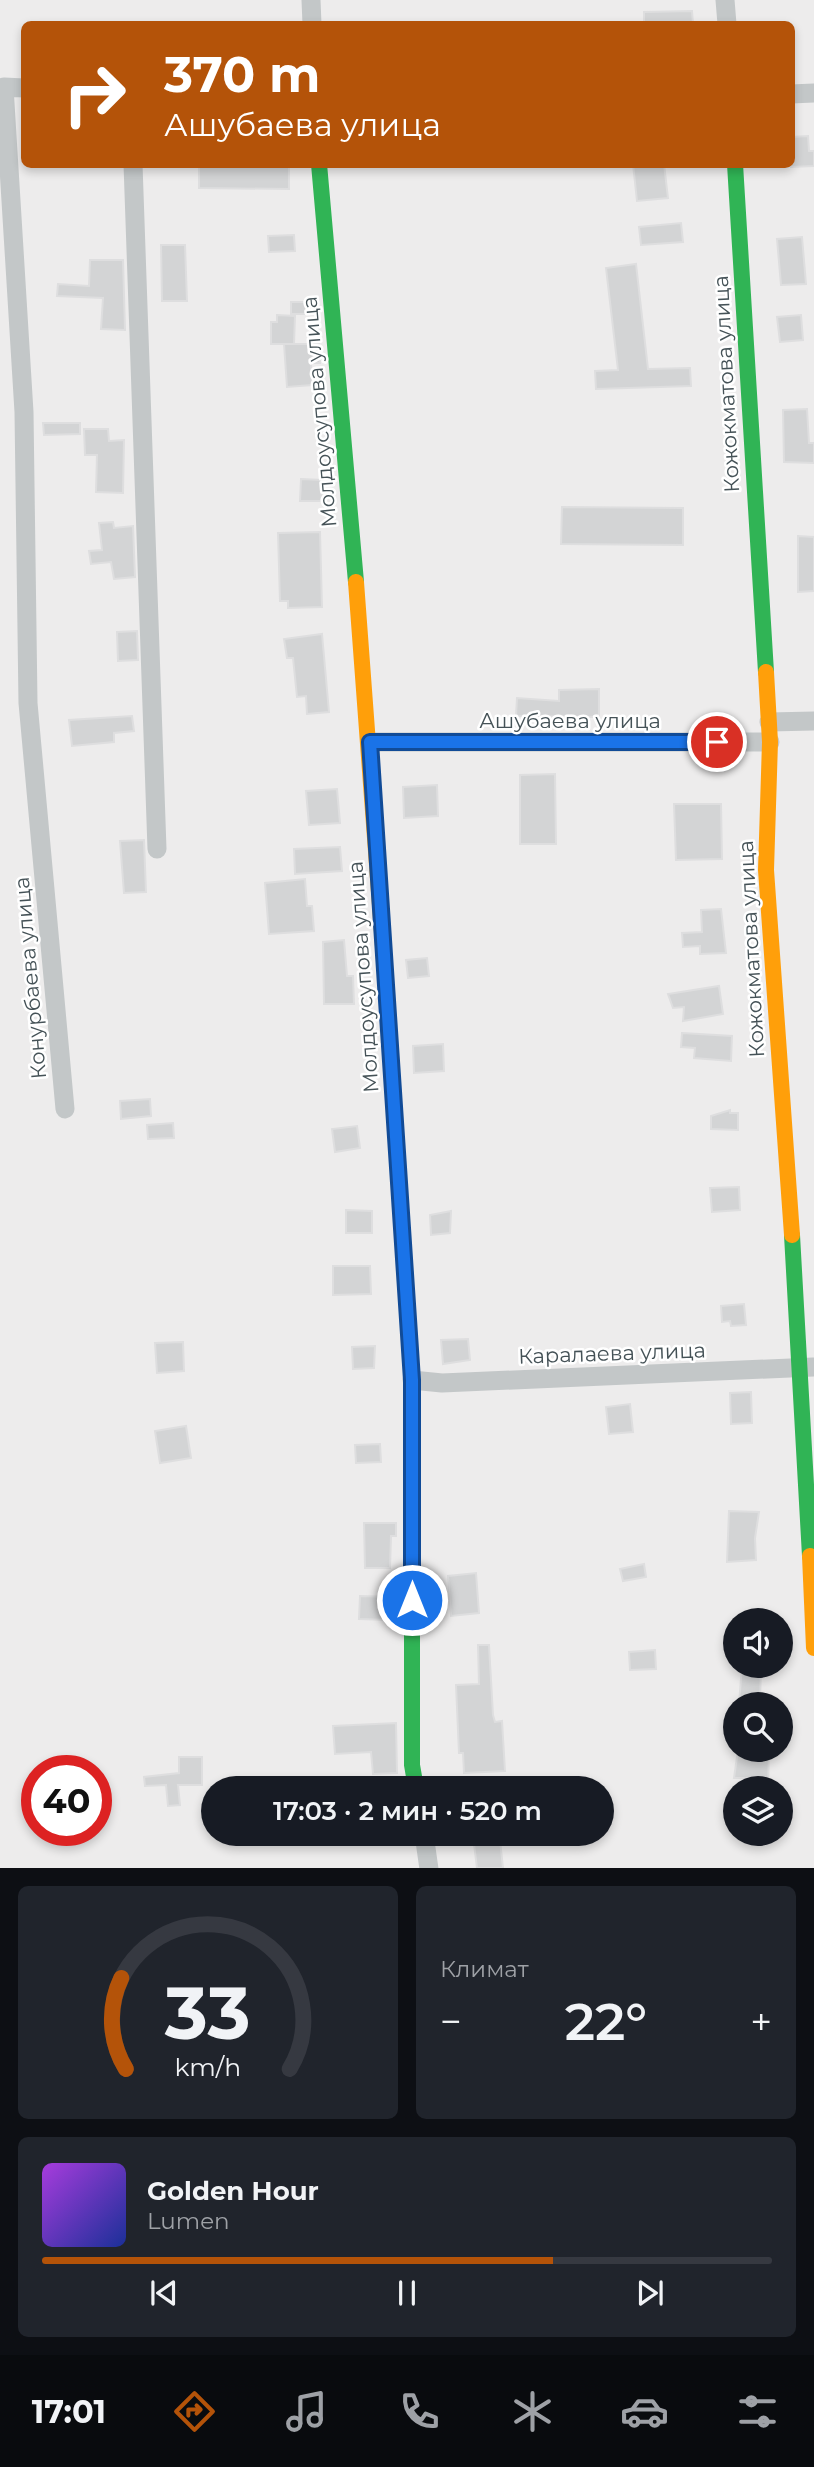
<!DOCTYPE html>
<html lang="ru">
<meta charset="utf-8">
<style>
:root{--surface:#171b24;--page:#20242c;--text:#f1f3f6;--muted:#9ea1a6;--line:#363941;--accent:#b45309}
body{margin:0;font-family:Montserrat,sans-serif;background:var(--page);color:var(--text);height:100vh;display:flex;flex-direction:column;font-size:26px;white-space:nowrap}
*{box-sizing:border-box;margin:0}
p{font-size:23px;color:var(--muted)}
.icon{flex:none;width:38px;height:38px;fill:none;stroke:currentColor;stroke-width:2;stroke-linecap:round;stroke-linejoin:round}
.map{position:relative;height:1868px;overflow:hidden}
.drawer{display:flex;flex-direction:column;gap:18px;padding:18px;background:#0d0f14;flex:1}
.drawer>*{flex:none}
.top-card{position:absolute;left:21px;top:21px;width:774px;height:147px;border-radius:10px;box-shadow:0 4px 10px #0003;background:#b45309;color:#fff;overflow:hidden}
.buttons{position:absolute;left:723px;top:1608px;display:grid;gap:14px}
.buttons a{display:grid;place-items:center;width:70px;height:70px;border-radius:50%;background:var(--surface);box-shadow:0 4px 10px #0003;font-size:35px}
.speed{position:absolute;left:21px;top:1755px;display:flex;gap:14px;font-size:35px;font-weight:700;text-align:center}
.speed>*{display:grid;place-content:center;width:91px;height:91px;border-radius:50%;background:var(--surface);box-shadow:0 4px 10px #0003;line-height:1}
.speed .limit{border:10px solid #d22;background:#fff;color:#111}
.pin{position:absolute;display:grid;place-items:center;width:60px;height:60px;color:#fff;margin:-30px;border:4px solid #fff;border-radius:50%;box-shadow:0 2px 7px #0007}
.me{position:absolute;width:77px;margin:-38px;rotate:0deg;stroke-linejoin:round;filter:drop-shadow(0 0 5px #0008)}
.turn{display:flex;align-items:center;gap:24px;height:147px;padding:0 28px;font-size:32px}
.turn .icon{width:91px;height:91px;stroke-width:2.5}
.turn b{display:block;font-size:49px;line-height:60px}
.big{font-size:52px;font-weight:600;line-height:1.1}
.drawer .card{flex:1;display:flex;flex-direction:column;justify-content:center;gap:10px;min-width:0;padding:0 24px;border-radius:10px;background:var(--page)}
.drawer .dial{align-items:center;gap:0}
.dial svg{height:182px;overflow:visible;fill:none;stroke:var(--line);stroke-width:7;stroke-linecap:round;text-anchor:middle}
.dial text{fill:var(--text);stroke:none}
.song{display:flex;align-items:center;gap:21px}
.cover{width:84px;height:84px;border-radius:10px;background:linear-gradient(135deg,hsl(280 70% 55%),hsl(230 70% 35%))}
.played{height:7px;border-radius:4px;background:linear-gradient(90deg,var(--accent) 70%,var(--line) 70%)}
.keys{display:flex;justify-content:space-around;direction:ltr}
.heat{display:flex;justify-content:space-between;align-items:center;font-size:38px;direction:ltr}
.drawer .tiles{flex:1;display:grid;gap:18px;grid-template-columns:1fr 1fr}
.card:last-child{grid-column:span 2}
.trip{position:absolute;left:201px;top:1776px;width:413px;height:70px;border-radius:35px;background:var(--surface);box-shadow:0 4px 10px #0003;font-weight:600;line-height:70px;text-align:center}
.menu{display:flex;height:112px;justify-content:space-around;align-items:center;background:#090b0e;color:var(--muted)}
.menu .icon{width:49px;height:49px}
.menu .current{color:var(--accent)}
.menu b{font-size:32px;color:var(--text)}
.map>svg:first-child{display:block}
.building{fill:#d3d4d5;stroke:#dededf;stroke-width:2}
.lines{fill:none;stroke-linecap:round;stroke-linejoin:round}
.street{stroke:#c3c7c8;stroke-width:19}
.fast{stroke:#30b455;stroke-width:16}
.slow{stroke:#ff9f0a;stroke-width:16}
.jam{stroke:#e5322d;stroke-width:16}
.route-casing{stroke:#114b97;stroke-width:18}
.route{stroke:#1a73e8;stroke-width:12}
.labels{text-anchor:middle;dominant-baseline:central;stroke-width:5;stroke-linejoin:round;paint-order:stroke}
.street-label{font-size:21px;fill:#455257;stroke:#fff}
</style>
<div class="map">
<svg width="814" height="1869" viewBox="0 0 814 1869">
<rect width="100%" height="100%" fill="#edecec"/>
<path class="building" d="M692 11 693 24H644V12Z
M808 136 809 151H814V166L791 167V137Z
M199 164H289V189L199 188Z
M633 164H664L668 198 637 201Z
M681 223 683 242 641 245 639 227Z
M294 235 295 251 269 252 268 236Z
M802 237 806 284 781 285 777 239Z
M161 245H185L187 301H162Z
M90 260H123L125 330 101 329 103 298 57 296 58 284 89 286Z
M636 264 648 369 690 368 691 386 596 389 595 371 618 370 606 268Z
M291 302H315L316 314H291Z
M277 315 295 316 294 344H271V322H277Z
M801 315 803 340 780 342 777 317Z
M284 344H319L320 363H311L312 385 287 387Z
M807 409 809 443H814V463L784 462 783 410Z
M43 423H80V434L44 435Z
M84 429H108L109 441 124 440 123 493 96 492 97 455H85Z
M301 479 322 480 321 501H300Z
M562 507 683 508V545L561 544Z
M113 522 114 528 133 526 135 577 114 579 111 562 91 564 89 551 102 550 99 523Z
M320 532 322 607 288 608V601H280L278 533Z
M798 536 814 537V591L798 592Z
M137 631 138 660 118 661 117 632Z
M322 634 329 712 307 714 306 696 297 697 293 658H287L284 639Z
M599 689V717L516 716 517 698 559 701V690Z
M132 716 134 731 114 733V742L72 746 69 720Z
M555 774 556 844H520V775Z
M437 785 438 816 404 818 403 787Z
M337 789 340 823 309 825 306 791Z
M674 804H721L722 859 676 860Z
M144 840 146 892 124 893 120 841Z
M340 847 342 871 295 874 294 849Z
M305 879 307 906H312L314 931 269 934 265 883Z
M721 909 726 953 700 954V946L683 947 682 933 702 932 701 910Z
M344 940 347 976H353L354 1004H324L323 942Z
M427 958 429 976 408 978 406 960Z
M719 986 723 1014 683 1021 684 1007 673 1008 668 994Z
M682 1033 732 1036 731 1061 694 1058 695 1048 681 1047Z
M443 1044 444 1071 414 1073 413 1046Z
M150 1099 151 1116 121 1119 120 1101Z
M730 1110V1113H738V1130L711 1129V1116Z
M173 1123 174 1138 148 1139 147 1125Z
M357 1126 360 1148 335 1152 332 1129Z
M739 1187 740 1210 712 1212 710 1188Z
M346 1210 372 1211V1233H346Z
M451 1211 450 1233 431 1235 430 1215Z
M333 1266H370L371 1294 333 1295Z
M744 1304 746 1325 731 1326 730 1321 722 1322 721 1306Z
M468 1339 470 1360 443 1364 441 1340Z
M183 1342 184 1371 157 1373 155 1343Z
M375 1346 374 1368 353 1369 352 1347Z
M751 1392 752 1423 731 1424 730 1393Z
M630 1404 633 1432 609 1434 606 1407Z
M186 1426 191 1458 160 1463 155 1431Z
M380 1444 381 1462 356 1463 355 1445Z
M729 1511 759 1512 755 1538 756 1560 727 1562Z
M364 1523H396V1536H391L390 1568H365Z
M644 1564 646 1577 623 1581 620 1569Z
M476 1573 479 1613 451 1616 448 1576Z
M360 1596 390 1597 389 1620 359 1619Z
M478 1645H489L493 1715 495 1722 502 1721 505 1771 464 1773 463 1753H459L456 1685 479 1684Z
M655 1650 656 1669 630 1670 629 1652Z
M742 1666H761L760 1704H739Z
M396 1723 397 1773 373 1774 371 1752 335 1754 333 1726Z
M738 1750H769L768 1788H747L748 1778H734Z
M179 1757H202V1785H178L180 1805 168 1806 166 1785 145 1786 144 1777 179 1773Z
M500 1840 503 1868H477L474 1844Z"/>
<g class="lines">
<path class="street" d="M311 0 312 24
M725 0 727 24
M24 88 4 87 24 412 28 703 65 1109
M791 94 814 93
M133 164 157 849
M769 722 814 721
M370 742H770
M412 1380 442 1383 813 1367
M424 1834 429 1869"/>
<path class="fast" d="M319 164 356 582
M735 164 766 672
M792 1235 810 1556
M412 1521V1765L416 1788"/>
<path class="slow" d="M356 582 387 1000
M766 672 770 742 766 870 792 1235
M810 1556 814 1648"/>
<path class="jam" d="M387 1000 412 1380V1521"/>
</g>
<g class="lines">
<g class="route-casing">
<path id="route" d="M412 1600V1380L370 742H717"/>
</g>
<use href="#route" class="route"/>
</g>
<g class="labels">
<g class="street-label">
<text transform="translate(726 384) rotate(-93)">Кожокматова улица</text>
<text transform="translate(319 412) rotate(-95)">Молдоусупова улица</text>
<text x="570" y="720">Ашубаева улица</text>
<text transform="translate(751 949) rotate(-93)">Кожокматова улица</text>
<text transform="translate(363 977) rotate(-94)">Молдоусупова улица</text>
<text transform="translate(30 978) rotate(-95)">Конурбаева улица</text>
<text transform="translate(612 1353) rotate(-2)">Каралаева улица</text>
</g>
</g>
</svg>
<div class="buttons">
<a><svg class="icon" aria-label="sound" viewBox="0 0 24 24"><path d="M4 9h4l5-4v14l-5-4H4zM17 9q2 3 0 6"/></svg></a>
<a><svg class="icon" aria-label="search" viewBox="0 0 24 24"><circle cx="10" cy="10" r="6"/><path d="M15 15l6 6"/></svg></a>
<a><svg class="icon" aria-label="layers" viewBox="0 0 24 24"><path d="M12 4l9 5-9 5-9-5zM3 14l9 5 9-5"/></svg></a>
</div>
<div class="speed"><div class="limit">40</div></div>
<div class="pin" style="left:717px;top:742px;background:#d93025"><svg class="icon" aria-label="arrive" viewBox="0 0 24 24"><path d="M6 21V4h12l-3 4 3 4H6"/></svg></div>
<svg class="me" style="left:412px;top:1600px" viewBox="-20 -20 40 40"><circle r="17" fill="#1a73e8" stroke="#fff" stroke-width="3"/><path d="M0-11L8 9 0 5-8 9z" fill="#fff"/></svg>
<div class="trip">17:03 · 2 мин · 520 m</div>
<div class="top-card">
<div class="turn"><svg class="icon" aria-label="right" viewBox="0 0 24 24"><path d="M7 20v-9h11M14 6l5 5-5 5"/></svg><div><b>370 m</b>Ашубаева улица</div></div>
</div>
</div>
<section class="drawer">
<div class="tiles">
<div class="card dial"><svg viewBox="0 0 100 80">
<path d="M14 69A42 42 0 1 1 86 69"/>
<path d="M14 69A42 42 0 0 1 12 29" stroke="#b45309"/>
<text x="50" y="56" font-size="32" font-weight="700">33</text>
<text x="50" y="72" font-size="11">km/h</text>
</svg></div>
<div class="card"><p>Климат</p>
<div class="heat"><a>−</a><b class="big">22°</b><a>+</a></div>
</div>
<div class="card">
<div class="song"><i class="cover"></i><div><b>Golden Hour</b><p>Lumen</p></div></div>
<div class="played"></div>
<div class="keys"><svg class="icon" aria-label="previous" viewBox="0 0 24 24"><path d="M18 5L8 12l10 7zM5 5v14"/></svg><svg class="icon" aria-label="pause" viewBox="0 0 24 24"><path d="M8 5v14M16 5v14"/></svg><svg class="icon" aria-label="next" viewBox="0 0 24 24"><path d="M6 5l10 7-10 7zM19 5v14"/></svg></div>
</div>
</div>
</section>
<nav class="menu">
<b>17:01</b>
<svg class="icon current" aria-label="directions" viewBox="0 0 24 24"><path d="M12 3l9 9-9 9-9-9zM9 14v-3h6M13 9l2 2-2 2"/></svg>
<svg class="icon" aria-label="music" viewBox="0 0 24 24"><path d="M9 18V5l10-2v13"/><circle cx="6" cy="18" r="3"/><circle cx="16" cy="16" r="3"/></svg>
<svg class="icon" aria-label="phone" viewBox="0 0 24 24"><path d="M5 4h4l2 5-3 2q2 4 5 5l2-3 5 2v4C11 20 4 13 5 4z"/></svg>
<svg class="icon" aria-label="climate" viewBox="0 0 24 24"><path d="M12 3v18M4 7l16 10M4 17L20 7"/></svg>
<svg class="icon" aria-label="car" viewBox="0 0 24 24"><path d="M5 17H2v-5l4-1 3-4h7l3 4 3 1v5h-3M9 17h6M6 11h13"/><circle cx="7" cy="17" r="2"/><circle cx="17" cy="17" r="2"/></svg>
<svg class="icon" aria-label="filters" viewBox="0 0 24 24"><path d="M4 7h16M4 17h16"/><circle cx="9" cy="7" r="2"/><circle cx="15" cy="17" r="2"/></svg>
</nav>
